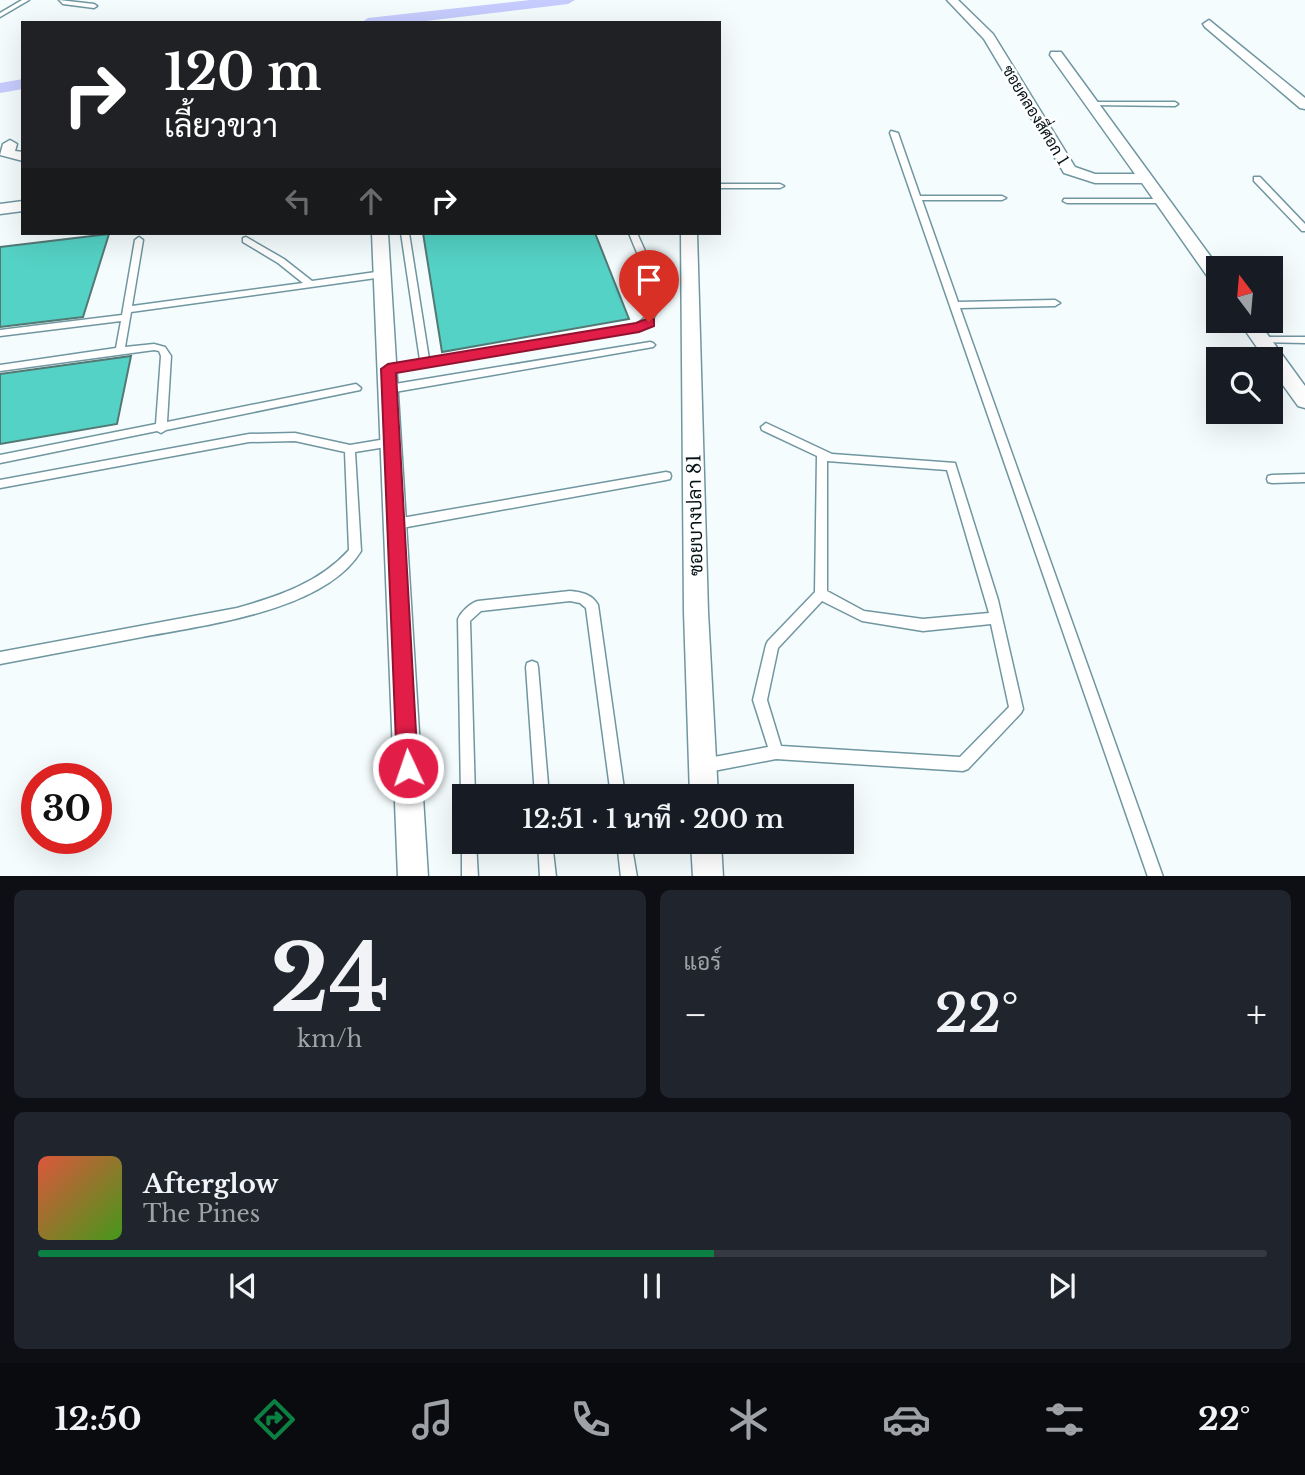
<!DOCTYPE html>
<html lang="th">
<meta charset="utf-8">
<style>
:root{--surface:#171b24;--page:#20242c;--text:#f1f3f6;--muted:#9ea1a6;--line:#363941;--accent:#0b8043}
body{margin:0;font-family:"Libre Baskerville",Sarabun,serif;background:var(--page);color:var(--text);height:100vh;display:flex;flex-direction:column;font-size:26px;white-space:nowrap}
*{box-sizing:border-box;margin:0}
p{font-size:23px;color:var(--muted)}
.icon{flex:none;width:38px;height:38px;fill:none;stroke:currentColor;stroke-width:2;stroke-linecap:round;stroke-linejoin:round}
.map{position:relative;height:876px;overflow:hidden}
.sheet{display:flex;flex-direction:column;gap:14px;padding:14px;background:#0d0f14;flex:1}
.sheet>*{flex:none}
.guide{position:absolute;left:21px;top:21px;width:700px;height:214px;border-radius:0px;box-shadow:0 7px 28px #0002;background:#202124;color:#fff;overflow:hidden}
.needle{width:46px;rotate:344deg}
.tools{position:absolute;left:1206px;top:256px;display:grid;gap:14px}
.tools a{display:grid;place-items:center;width:77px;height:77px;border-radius:0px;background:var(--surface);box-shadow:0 7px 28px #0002;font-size:35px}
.speed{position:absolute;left:21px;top:763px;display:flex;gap:14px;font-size:35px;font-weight:700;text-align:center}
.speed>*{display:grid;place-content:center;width:91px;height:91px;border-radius:50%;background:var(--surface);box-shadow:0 7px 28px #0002;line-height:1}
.speed .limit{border:10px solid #d22;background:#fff;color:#111}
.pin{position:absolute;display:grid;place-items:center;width:60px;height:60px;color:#fff;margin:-72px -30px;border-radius:50% 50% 50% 0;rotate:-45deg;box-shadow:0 0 7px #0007}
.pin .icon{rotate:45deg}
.me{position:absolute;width:77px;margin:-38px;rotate:357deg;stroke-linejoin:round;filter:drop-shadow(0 0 5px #0008)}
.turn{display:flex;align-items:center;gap:24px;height:147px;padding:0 28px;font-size:32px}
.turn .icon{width:91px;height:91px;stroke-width:2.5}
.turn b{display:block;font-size:49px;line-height:60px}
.lanes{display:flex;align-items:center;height:66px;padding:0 28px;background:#0003;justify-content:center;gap:35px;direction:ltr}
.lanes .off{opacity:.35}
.big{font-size:52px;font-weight:600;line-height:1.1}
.sheet .card{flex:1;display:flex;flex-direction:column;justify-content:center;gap:10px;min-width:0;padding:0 24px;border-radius:10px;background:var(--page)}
.sheet .dial{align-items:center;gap:0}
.dial b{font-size:91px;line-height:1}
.song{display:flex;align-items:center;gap:21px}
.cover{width:84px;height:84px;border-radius:10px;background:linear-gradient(135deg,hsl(10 70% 55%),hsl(100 70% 35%))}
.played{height:7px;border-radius:4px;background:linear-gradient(90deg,var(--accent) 55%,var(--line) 55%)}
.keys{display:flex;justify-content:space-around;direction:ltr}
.heat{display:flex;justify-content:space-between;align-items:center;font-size:38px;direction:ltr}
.sheet .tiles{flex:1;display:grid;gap:14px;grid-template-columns:1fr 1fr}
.card:last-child{grid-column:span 2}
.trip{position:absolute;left:452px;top:784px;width:402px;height:70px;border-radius:0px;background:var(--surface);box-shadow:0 7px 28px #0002;font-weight:600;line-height:70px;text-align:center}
.dock{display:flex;height:112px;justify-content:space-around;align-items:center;background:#090b0e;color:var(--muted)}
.dock .icon{width:49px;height:49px}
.dock .active{color:var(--accent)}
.dock b{font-size:32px;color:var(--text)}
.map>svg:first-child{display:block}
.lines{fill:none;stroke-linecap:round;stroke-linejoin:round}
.canal{fill:#c6ccfd;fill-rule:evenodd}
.building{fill:#54d2c5;stroke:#537975;stroke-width:2}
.lane-casing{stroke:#7096a0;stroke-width:3}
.street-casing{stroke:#7096a0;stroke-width:3}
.lane{fill:#fff;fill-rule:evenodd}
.street{fill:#fff;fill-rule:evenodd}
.route{fill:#e11d48;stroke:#92132f;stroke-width:2}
.labels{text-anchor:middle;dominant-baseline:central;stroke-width:5;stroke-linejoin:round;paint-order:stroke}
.far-street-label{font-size:16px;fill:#051216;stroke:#fff}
.street-label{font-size:19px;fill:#051216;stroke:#fff}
</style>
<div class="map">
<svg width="1305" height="877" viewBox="0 0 1305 877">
<rect width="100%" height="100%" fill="#f4fcfe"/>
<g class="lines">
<path class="canal" d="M530 0H575L568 4 409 23H361L368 18Z
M23 79V89L0 93V83Z"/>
</g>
<path class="building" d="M423 233H595L629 319 442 352Z
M109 234 83 317 0 327V247Z
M131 356 117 424 0 444V374Z"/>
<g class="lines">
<g class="lane-casing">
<path id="lane" d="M22 0H29L0 17V13Z
M59 0 94 4 97 6 94 8 63 4Z
M1092 102H1175L1178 104 1175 106 1090 105V103Z
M891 131 898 133 920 196H1002L1006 198 1002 200H922L958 302 1055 300 1060 303 1055 306 960 308 1163 877H1148L890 133Z
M1254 177H1260L1305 224V231H1302L1254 181Z
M719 184H780L784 186 780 188H719Z
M1064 199H1162L1166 201 1162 203H1067L1063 201Z
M401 233H409L429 359 636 324C639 322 643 320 645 317 661 297 636 253 629 233H637C649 261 678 312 639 330L388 372 385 371 383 369 385 367 420 360Z
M139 237 143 240 132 306 303 283 278 263 243 242V238L246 237 284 259 312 281 383 271 387 274 383 277 131 312 125 347 154 344 165 347 171 356 167 422 356 384 361 388 360 390 166 430 161 433 157 431 0 463V455L156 424 161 356 159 351 154 350 0 371V365L116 348 121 321 0 336V330L122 315 135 240Z
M1261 337H1305V343L1258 342 1256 340Z
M650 342 653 343 655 345 653 347 389 393 384 389 389 385Z
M766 423 832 454 955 463 998 600 1023 709 1021 713 968 769 963 771 776 759 703 773 698 771 696 766 698 761 703 759 768 747 753 700 766 645 768 641 815 592 817 456 762 430 761 427ZM827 461 947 470 989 613 923 619 864 611 827 591ZM822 601 862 621 923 631 991 624 1009 707 960 757 781 746 767 700 778 648Z
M295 433 350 445 392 438 397 442 392 446 355 452 361 551C325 611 205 625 142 637 95 646 47 655 0 664V652L237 608C279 596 319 583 349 550L345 452 295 441 249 442 0 488V480L249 434Z
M666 472 670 473 671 476 670 479 666 480 396 529 392 527 390 524 392 521 396 519Z
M1305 474V482L1272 483 1268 482 1267 479 1268 476 1272 475Z
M570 591C581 592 592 594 598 605L625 796H611L586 608 580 603 570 601 481 611 470 621 475 796H464L463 801 461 796 458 619C461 612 470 603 478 601Z
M532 661 537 663 538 667 549 796H535L526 667 527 663Z
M464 837V842H476L478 877H462V842Z
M538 842H552L556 877H540Z
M617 842H631L637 877H621Z"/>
</g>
<g class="street-casing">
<path id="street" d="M947 0H958L993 34 1075 167 1095 174H1135L1050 55 1051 52H1061L1219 268 1218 284 1212 283 1142 183H1095L1064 173 984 39Z
M1209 20 1305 98V109L1300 108 1205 27 1203 24Z
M10 140 17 144 15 151 23 152V161L0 155 3 144Z
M23 201V211L0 214V204Z
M372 233H388L428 877H398Z
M681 233H697L708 612 718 796H690L684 612Z
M1238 320H1257L1305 386V408L1298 406 1270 367V359H1265Z
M691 842H721L723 877H693Z"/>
</g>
<use href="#lane" class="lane"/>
<use href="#street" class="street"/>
</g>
<path class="route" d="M649 318 654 319V326L639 332 396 373 418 768 415 776 408 779 400 776 397 768 381 369 388 364 636 323Z"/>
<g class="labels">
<g class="far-street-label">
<text transform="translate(1036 115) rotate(59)">ซอยคลองสี่ศอก 1</text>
</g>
<g class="street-label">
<text transform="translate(695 515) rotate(-91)">ซอยบางปลา 81</text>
</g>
</g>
</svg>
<div class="tools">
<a><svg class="needle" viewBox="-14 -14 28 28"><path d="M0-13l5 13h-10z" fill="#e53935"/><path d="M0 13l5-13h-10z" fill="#9ea1a6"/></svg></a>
<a><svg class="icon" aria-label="search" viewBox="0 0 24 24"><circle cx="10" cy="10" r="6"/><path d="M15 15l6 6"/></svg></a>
</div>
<div class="speed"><div class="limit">30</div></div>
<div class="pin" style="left:649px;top:322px;background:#d93025"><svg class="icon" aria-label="arrive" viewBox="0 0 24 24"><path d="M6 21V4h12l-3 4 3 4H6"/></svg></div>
<svg class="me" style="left:408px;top:768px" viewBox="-20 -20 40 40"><circle r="17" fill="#e11d48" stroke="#fff" stroke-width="3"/><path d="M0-11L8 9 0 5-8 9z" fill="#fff"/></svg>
<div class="trip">12:51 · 1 นาที · 200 m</div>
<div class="guide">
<div class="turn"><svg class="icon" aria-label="right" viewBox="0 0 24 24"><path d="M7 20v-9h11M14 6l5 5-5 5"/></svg><div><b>120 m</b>เลี้ยวขวา</div></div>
<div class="lanes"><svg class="icon off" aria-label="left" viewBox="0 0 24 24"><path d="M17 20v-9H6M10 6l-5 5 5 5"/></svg><svg class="icon off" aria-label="ahead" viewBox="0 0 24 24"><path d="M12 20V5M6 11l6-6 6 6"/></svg><svg class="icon" aria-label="right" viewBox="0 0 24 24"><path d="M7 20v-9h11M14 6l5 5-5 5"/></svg></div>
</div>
</div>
<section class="sheet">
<div class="tiles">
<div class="card dial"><b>24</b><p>km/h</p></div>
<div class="card"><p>แอร์</p>
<div class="heat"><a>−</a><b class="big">22°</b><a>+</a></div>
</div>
<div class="card">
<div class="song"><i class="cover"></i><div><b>Afterglow</b><p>The Pines</p></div></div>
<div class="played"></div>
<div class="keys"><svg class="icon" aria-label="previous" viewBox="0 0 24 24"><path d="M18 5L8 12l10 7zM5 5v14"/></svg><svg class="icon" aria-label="pause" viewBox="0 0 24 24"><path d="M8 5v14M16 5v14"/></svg><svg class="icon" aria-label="next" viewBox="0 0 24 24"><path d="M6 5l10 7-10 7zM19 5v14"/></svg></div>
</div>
</div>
</section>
<nav class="dock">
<b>12:50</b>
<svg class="icon active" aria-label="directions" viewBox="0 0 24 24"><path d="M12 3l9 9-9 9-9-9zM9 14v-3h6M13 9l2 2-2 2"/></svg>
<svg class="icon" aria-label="music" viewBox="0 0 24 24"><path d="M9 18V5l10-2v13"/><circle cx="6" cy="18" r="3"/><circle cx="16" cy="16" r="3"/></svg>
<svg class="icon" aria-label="phone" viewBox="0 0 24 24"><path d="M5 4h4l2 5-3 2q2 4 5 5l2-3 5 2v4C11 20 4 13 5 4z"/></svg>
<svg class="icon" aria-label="climate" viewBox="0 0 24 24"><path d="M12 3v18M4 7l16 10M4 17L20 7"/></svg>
<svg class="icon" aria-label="car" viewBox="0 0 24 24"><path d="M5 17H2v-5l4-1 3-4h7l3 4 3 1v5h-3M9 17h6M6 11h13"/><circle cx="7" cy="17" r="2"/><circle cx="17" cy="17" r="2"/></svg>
<svg class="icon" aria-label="filters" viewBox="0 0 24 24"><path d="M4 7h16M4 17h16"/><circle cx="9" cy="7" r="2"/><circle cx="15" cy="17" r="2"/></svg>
<b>22°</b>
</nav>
